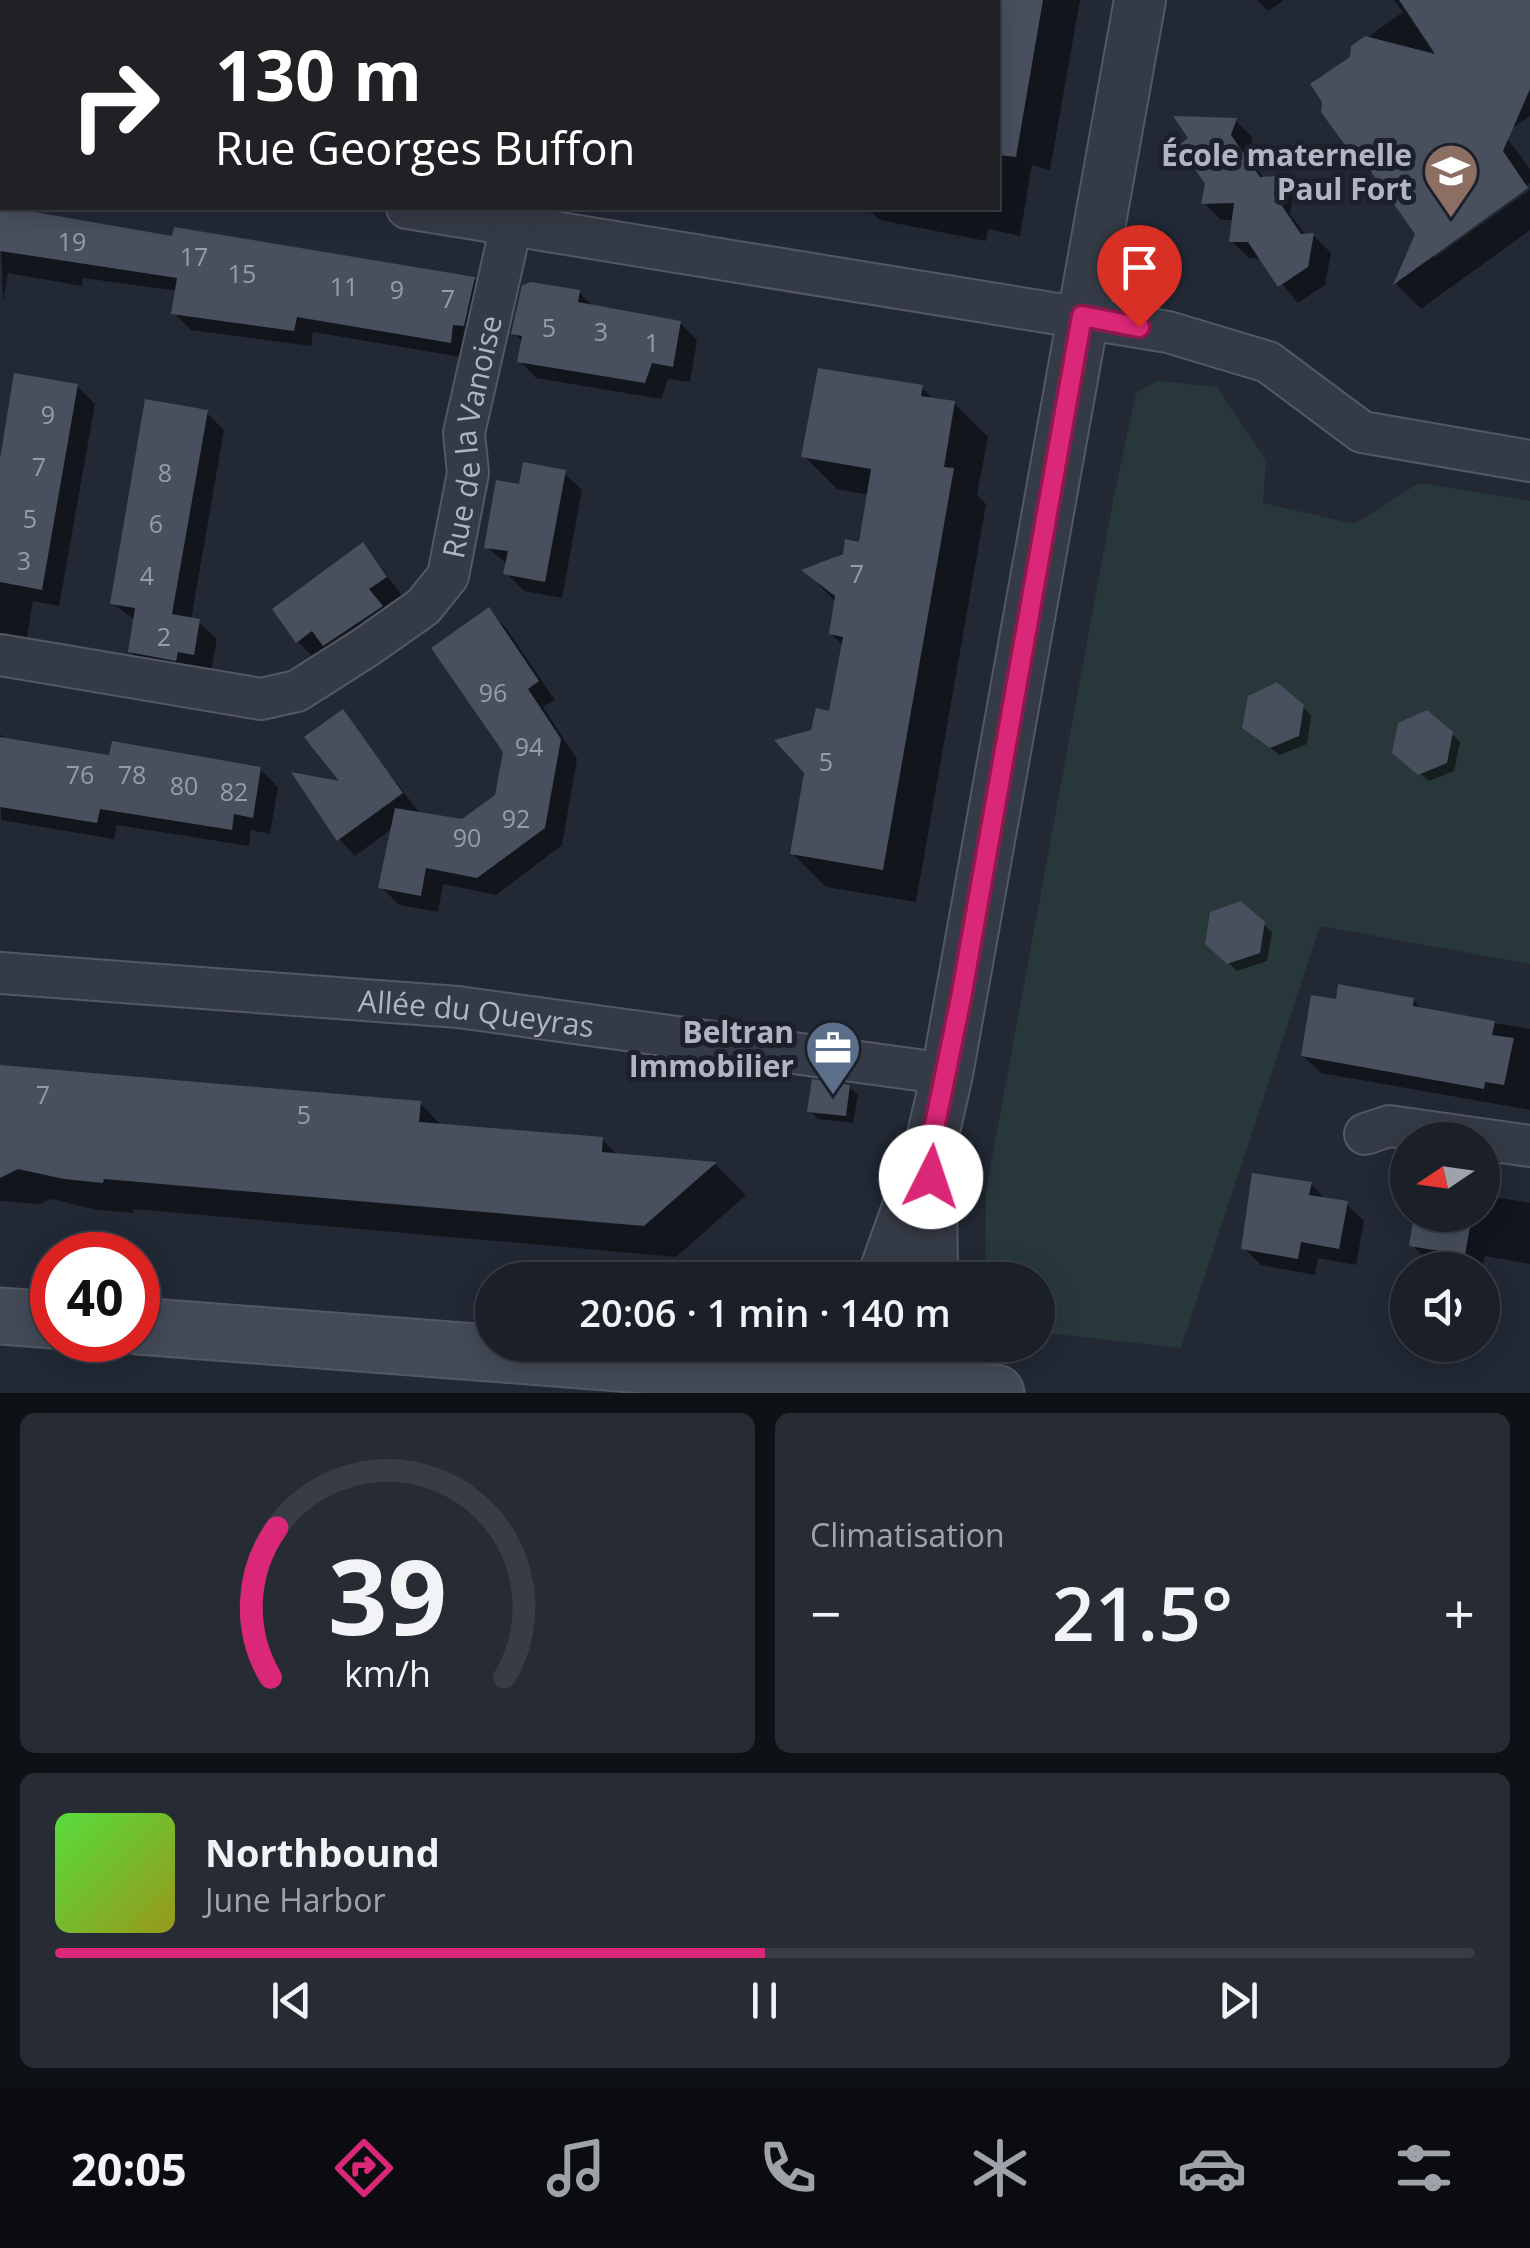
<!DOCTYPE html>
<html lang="fr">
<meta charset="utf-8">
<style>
:root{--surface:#1a1f28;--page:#272c34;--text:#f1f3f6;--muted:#9fa2a8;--line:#383d45;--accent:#db2777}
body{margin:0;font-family:"Open Sans",sans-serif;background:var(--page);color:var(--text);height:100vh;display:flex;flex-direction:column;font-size:38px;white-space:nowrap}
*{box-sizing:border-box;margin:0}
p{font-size:32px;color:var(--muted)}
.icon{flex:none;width:55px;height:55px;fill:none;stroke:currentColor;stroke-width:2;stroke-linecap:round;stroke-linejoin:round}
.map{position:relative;height:1393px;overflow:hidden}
.drawer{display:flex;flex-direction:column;gap:20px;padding:20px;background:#0e1116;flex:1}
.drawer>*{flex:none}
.hud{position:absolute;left:0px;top:0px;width:1000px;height:210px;box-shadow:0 5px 25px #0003,0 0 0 2px var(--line);background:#202124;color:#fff;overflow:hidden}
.needle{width:65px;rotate:257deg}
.buttons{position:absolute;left:1390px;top:1122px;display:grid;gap:20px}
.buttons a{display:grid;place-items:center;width:110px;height:110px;border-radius:50%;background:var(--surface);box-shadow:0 5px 25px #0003,0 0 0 2px var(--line);font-size:50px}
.speed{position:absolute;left:30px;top:1232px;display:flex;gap:20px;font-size:50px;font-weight:700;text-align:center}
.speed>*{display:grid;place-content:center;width:130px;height:130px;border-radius:50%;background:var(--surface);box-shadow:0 5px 25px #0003,0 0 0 2px var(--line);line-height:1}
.speed .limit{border:15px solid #d22;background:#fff;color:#111}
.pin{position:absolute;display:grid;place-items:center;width:85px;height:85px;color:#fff;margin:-102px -42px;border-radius:50% 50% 50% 0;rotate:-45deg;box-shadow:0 0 10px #0007}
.pin .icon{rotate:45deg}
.me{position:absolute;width:110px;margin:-55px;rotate:4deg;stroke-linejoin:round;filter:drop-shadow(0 0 8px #0008)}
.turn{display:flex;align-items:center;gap:35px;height:210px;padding:0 50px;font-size:45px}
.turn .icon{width:130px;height:130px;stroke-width:2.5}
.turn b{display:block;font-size:70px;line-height:85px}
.big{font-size:75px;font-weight:600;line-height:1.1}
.drawer .widget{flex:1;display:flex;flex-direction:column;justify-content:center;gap:15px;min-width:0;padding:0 35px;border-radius:15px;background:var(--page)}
.drawer .dial{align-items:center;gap:0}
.dial svg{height:260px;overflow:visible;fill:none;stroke:var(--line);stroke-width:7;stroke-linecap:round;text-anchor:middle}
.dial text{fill:var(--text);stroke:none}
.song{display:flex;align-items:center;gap:30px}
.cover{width:120px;height:120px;border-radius:15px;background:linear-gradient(135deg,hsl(110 70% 55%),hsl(60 70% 35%))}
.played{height:10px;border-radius:5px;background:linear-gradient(90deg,var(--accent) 50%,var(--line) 50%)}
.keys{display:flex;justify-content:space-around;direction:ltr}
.heat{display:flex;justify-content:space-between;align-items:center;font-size:55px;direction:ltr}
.drawer .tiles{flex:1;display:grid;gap:20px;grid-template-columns:1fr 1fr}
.widget:last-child{grid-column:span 2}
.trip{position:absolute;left:475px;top:1262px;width:580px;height:100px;border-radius:50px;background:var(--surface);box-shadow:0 5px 25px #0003,0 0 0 2px var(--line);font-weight:600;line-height:100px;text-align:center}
.tab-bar{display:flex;height:160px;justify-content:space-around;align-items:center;background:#0a0c10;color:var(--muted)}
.tab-bar .icon{width:70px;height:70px}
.tab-bar .active{color:var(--accent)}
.tab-bar b{font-size:45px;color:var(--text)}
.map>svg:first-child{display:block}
.green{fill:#28383a}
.shadow{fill:#0007}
.building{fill:#484f5d}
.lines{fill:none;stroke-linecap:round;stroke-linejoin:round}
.minor-casing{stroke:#535863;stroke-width:44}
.tertiary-casing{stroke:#535863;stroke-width:54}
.secondary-casing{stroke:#535863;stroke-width:59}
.minor{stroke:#353b46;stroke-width:40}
.tertiary{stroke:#353b46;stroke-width:50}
.secondary{stroke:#444a58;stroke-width:55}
.route-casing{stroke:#8e194d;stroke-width:25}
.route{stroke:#db2777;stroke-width:18}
.labels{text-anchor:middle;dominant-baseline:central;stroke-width:10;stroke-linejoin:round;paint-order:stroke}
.number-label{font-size:25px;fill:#969ca9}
.poi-label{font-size:30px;font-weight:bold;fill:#b0b5c2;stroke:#1b202a;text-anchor:end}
.street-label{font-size:30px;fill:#b0b5c2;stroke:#1b202a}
</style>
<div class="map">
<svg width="1530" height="1393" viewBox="0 0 1530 1393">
<rect width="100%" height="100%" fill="#222935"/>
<path class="green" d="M1157 381 1217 387 1266 460 1263 503 1354 524 1419 483 1530 501V964L1320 926 1181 1348 1038 1332V1280H985L986 1191 1113 501 1136 393Z"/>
<path class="shadow" d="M947 0H1080L1050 170 1032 165 1020 236 988 229 986 241 880 220 867 208H998V2Z
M1257 0H1284L1268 11Z
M1394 0H1530V116L1504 134 1530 169V183L1434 252V258L1530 190V230L1421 309 1396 284 1417 233 1385 187 1359 162 1354 47 1403 12Z
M0 2 2 3V70L0 69Z
M1236 121 1253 138 1248 155 1265 180 1275 179 1293 196 1290 214 1306 236H1314L1331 253 1325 285 1298 303 1262 259 1249 258 1231 241 1234 220H1221L1204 203Z
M693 208H721L720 212Z
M0 209 174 239 474 279 491 296 467 358 313 332 311 346 191 330 174 313 178 291 83 278 82 286 8 273 3 302Z
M579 292 595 308 680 323 697 340 690 382 668 379 661 399 536 378 520 361 523 343 514 333Z
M77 386 95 404 59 606 33 601 25 649 0 646V468Z
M922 388 934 400 954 403 988 437 977 495 986 504 916 902 826 887 792 853 814 732 831 714 844 646 831 634 837 603 805 571 861 545 869 495 837 489 804 456Z
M207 413 224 430 191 620 199 622 217 639 211 671 148 669 131 652 136 621 112 603Z
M564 473 582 490 562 598 524 591 506 573 508 565 487 547 521 486Z
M363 545 402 595 384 607 398 624 314 658 297 641Z
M488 611 506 628 555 700 543 707 577 759 562 845 496 895 443 884 438 912 399 905 381 887 393 828 355 856 339 839 345 785 343 713 418 811 414 814 462 822 498 797 506 751Z
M1303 707 1311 716 1307 744 1280 755 1253 736Z
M1451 733 1460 742 1454 771 1429 781 1400 756Z
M0 734 7 741 58 751 260 769 278 787 270 834 251 830 249 846 117 825 114 839 1 820Z
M1264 924 1272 933 1267 961 1237 971 1208 944Z
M1413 1000 1424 1011 1530 1029V1110L1321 1073 1303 1056 1338 1002Z
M0 1068 420 1103 442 1126 602 1139 618 1156 716 1165 746 1195 676 1257 134 1209V1213L97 1210 51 1199 40 1204 0 1201Z
M849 1087 858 1095 853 1123 818 1119 810 1111Z
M1311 1184 1327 1201 1346 1204 1364 1221 1356 1265 1318 1258 1315 1275 1261 1265 1244 1248Z
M1482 1185 1494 1197 1530 1203V1264L1485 1256 1482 1270 1429 1262 1412 1245 1417 1215H1482Z"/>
<path class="building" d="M998 0H1043L1016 157 998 155Z
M1399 0H1530V89L1503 151 1528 188 1393 285 1415 234 1366 165 1358 163 1321 112 1322 102 1310 84 1350 57 1351 46 1365 36 1435 54Z
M1173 116 1237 118 1231 135 1260 177 1276 176 1274 194 1301 234 1314 233 1308 267 1278 287 1248 242H1229L1234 203 1201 204 1205 184 1179 145 1188 138Z
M0 206 172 236 174 227 475 277 464 326 453 325 451 343 297 317 294 331 171 314 177 278 0 251Z
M531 282 580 290 578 302 681 321 673 367 652 363 645 383 517 362 522 336 511 334 522 285Z
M818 368 923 385 921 396 955 401 944 467 954 468 883 870 790 854 804 773 774 740 811 730 816 708 829 711 843 637 829 634 835 596 801 570 843 554 845 539 859 542 871 469 801 457Z
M14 373 78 384 42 590 0 582V459Z
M145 399 208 410 172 614 200 619 194 655 178 652 176 661 128 652 135 608 110 604Z
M523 462 566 470 545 582 503 574 508 551 484 548 496 480 519 484Z
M363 542 387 577 369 589 383 606 323 646 312 631 296 643 272 609Z
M489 607 539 681 528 689 561 739 545 828 477 878 426 868 421 896 378 888 395 808 462 819 495 795 503 752 431 648Z
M1277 682 1304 705 1299 736 1270 748 1242 728 1248 696Z
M343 709 403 793 337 841 291 772 339 781 304 737Z
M1427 710 1453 732 1447 763 1418 775 1392 753 1398 723Z
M0 737 109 755 112 741 261 767 253 818 234 814 232 830 100 809 97 823 0 807Z
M1241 901 1265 922 1260 953 1227 964 1205 944 1210 912Z
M1338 984 1414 998 1413 1006 1495 1021 1492 1035 1514 1038 1504 1085 1485 1082 1484 1089 1301 1056 1311 995 1336 999Z
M0 1065 421 1101 419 1122 603 1137 602 1152 717 1162 644 1226 104 1179 103 1183 64 1179 18 1169 0 1178Z
M812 1079 850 1085 846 1116 807 1112Z
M1252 1173 1312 1182 1309 1195 1348 1201 1339 1249 1301 1242 1298 1259 1241 1249Z
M1414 1215H1472L1465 1255 1409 1246Z"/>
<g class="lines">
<g class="minor-casing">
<g id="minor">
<path d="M341 2V0"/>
<path d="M0 95H2"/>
<path d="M0 173H2"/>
<path d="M407 208 1168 332 1268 362 1362 432 1530 461"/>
<path id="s1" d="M0 655 261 699 297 691 366 647 423 607 448 576 468 473 464 433 511 226"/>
<path id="s2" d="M0 973 458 1007 947 1074"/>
<path d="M1365 1134 1389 1126 1530 1146"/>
</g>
</g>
<g class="tertiary-casing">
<path id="tertiary" d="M931 1179 932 1280
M882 1280 931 1144 947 1074 1140 0
M937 1393 943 1345"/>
</g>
<g class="secondary-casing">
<path id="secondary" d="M0 1316 52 1320
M138 1326 696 1369 856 1376 996 1393"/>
</g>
<use href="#minor" class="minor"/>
<use href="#tertiary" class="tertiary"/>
<use href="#secondary" class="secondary"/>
</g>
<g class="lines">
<g class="route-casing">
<path id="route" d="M931 1177V1144L961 998 1082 316 1139 327"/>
</g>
<use href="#route" class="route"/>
</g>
<defs>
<g id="school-pin" transform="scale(2.875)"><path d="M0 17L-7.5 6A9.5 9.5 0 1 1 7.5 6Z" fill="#8d6e63" stroke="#1b202a"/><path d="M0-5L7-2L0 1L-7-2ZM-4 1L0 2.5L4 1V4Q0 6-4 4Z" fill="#fff"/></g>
<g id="office-pin" transform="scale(2.875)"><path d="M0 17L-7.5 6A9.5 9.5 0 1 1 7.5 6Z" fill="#5c6f8a" stroke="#1b202a"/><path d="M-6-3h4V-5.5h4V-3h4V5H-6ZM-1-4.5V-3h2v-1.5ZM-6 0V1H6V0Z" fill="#fff"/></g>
</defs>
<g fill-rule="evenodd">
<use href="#school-pin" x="1451" y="171"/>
<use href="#office-pin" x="833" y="1048"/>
</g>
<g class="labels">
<g class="number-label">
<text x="72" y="241">19</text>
<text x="194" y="256">17</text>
<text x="242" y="273">15</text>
<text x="344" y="286">11</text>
<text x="397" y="289">9</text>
<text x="448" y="298">7</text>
<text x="549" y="327">5</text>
<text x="601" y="331">3</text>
<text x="652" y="342">1</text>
<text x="48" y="414">9</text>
<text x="39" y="466">7</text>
<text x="165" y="472">8</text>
<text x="30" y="518">5</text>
<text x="156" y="523">6</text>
<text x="24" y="560">3</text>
<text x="857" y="573">7</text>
<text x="147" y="575">4</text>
<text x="164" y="636">2</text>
<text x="493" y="692">96</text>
<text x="529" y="746">94</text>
<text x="826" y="761">5</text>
<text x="80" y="774">76</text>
<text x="132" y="774">78</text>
<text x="184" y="785">80</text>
<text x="234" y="791">82</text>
<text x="516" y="818">92</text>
<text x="467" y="837">90</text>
<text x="43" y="1094">7</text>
<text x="304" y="1114">5</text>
</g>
<g class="poi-label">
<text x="1412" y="154">École maternelle<tspan x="1412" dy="34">Paul Fort</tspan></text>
<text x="794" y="1031">Beltran<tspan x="794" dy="34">Immobilier</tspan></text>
</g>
<g class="street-label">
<text stroke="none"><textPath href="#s1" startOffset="635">Rue de la Vanoise</textPath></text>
<text stroke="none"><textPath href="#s2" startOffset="478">Allée du Queyras</textPath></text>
</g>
</g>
</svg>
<div class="buttons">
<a><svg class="needle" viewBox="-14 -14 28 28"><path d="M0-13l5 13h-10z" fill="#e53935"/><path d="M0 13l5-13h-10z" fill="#9fa2a8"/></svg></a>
<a><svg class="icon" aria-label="sound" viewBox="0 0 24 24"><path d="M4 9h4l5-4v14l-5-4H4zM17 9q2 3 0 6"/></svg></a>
</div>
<div class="speed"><div class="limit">40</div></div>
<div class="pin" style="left:1139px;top:327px;background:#d93025"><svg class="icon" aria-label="arrive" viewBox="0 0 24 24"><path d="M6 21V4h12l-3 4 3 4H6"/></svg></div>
<svg class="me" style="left:931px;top:1177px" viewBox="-20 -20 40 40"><circle r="19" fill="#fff"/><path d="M0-13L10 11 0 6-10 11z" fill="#db2777"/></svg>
<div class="trip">20:06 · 1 min · 140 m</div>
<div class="hud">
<div class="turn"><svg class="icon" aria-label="right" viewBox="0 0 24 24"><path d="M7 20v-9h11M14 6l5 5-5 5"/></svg><div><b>130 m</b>Rue Georges Buffon</div></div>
</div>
</div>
<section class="drawer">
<div class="tiles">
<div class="widget dial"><svg viewBox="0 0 100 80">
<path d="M14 69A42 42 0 1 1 86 69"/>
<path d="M14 69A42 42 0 0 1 16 23" stroke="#db2777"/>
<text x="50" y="56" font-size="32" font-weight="700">39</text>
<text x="50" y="72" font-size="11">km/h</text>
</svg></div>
<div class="widget"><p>Climatisation</p>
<div class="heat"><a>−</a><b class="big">21.5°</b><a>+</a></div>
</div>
<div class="widget">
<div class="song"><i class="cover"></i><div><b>Northbound</b><p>June Harbor</p></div></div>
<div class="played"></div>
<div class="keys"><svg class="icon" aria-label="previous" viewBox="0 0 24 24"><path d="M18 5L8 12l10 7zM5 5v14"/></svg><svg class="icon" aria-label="pause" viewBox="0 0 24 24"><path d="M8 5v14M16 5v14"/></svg><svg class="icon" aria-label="next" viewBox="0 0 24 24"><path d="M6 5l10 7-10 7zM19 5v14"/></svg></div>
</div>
</div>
</section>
<nav class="tab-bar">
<b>20:05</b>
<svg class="icon active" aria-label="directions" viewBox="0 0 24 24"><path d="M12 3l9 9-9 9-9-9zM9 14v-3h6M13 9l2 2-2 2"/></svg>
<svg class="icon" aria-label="music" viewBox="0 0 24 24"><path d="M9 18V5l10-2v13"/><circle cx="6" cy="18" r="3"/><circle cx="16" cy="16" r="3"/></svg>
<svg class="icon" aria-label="phone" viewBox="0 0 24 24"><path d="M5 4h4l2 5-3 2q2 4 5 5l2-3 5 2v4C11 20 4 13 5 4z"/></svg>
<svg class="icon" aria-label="climate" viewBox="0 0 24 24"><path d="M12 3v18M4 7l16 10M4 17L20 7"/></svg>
<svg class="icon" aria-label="car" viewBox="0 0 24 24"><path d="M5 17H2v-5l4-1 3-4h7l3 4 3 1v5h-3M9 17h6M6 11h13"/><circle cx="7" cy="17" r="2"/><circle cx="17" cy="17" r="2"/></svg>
<svg class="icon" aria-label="filters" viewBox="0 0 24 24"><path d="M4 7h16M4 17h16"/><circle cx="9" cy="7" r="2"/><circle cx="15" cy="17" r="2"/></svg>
</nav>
